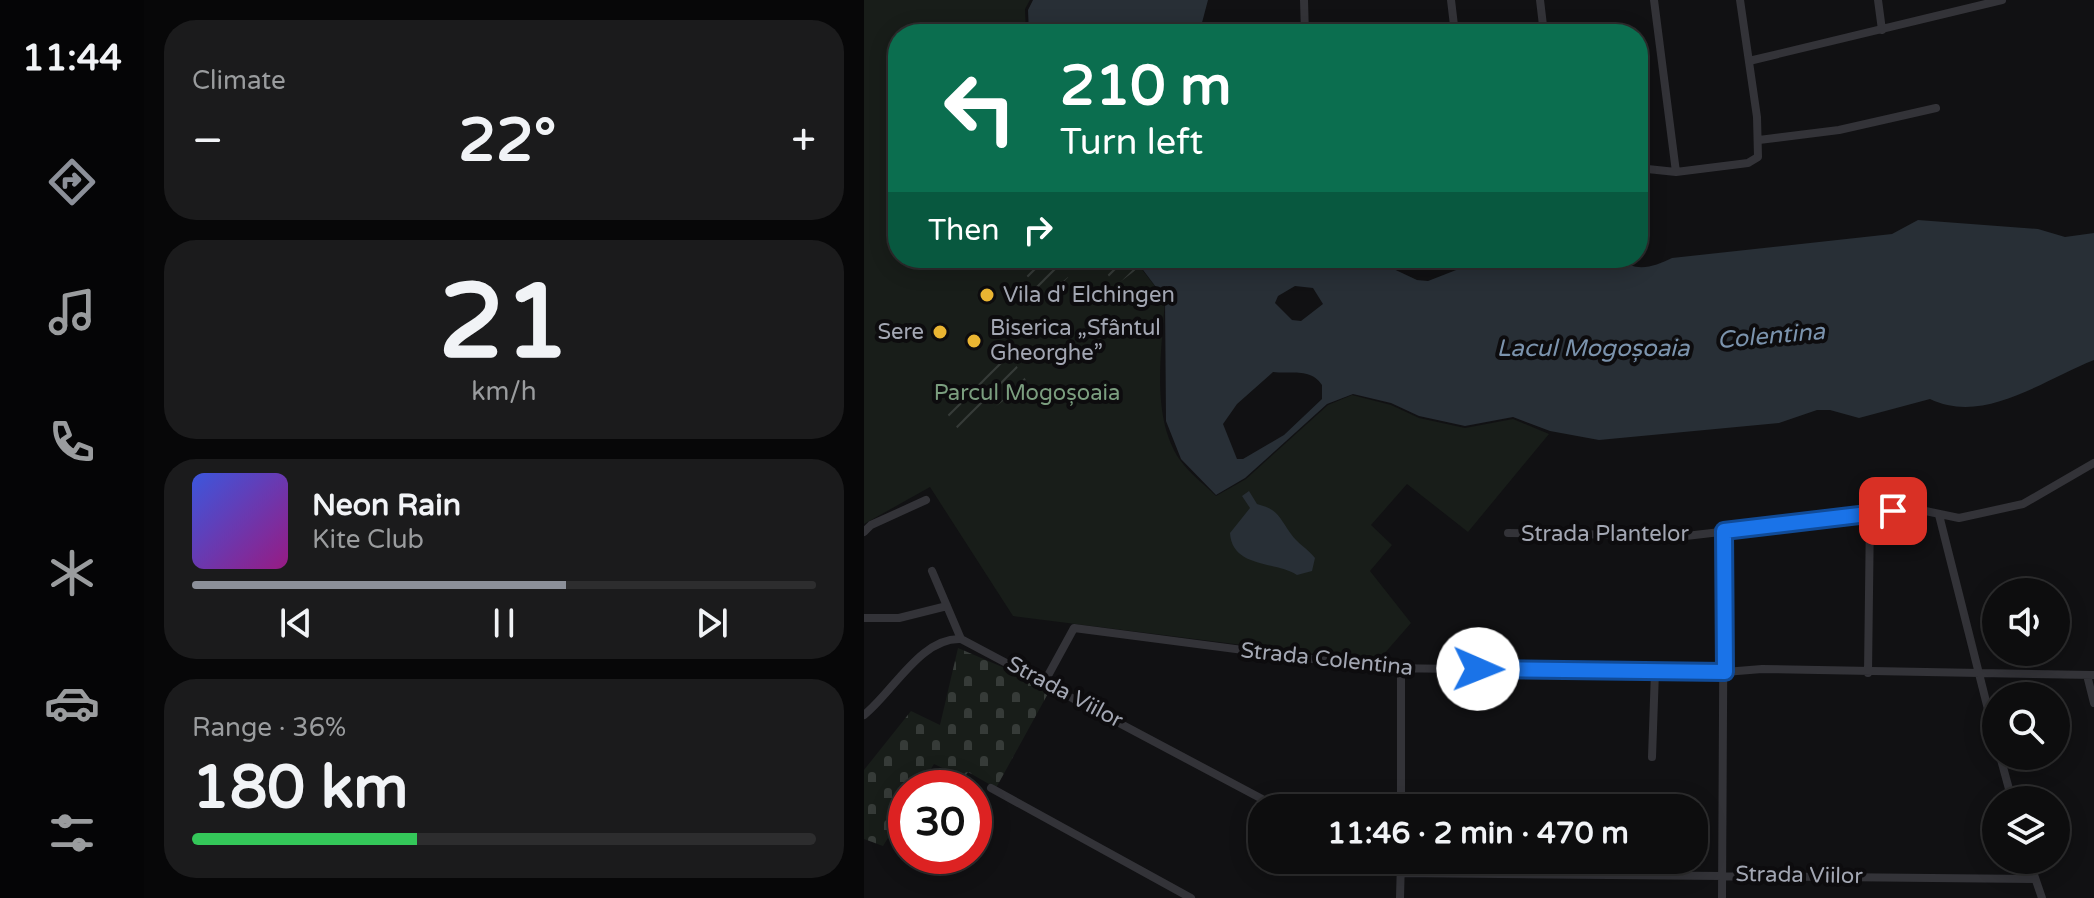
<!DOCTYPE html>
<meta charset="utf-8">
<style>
:root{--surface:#0d0d0e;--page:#1b1b1c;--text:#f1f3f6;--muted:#9a9c9e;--line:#2d2d2e;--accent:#8c9099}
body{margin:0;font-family:"Varela Round",sans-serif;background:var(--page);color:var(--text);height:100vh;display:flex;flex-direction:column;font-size:30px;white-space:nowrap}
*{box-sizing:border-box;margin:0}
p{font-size:26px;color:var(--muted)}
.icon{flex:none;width:44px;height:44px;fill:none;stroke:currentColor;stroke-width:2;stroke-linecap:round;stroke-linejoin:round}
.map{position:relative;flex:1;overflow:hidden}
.panel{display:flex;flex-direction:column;gap:20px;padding:20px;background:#070708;width:720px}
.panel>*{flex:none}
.hud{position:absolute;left:24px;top:24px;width:760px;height:244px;border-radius:32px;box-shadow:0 4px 20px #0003,0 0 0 2px var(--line);background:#0b6e4f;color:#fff;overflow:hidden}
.tools{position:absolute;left:1118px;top:578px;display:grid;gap:16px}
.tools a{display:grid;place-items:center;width:88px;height:88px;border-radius:50%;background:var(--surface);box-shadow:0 4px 20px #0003,0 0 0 2px var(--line);font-size:40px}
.speed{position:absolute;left:24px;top:770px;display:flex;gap:16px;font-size:40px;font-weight:700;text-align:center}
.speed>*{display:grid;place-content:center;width:104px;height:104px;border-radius:50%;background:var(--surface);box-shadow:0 4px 20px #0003,0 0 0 2px var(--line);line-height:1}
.speed .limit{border:12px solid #d22;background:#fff;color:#111}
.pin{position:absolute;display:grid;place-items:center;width:68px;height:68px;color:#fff;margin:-34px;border-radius:16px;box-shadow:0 4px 12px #0006}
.me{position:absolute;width:88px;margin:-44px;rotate:91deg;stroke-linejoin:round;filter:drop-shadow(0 0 6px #0008)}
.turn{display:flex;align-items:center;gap:28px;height:168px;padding:0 40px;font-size:36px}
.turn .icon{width:104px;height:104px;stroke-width:2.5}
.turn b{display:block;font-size:56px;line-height:68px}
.then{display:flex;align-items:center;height:76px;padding:0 40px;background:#0003;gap:16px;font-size:30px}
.big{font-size:60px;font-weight:700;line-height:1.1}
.panel .tile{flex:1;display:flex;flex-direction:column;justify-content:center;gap:12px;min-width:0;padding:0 28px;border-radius:32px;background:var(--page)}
.panel .dial{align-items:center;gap:0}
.dial b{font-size:104px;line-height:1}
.song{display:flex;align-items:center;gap:24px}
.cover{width:96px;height:96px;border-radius:12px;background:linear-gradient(135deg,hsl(230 70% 55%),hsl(310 70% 35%))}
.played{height:8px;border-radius:4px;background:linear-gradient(90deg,var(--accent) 60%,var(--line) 60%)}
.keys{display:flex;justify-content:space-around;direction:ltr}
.heat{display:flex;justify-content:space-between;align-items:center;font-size:44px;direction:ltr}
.charge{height:12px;border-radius:6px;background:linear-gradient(90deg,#34c759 36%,var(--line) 0)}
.trip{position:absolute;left:384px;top:794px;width:460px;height:80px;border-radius:32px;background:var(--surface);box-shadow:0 4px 20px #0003,0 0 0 2px var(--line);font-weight:700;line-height:80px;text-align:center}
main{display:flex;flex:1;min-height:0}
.tabs{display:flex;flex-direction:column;width:144px;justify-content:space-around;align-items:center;background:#050506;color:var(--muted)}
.tabs .icon{width:56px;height:56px}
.tabs .active{color:var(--accent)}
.tabs b{font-size:36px;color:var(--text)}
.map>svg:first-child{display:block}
.cemetery{fill:url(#cemetery-stones)}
.park{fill:#181d19}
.garden{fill:url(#garden-furrows)}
.water{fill:#282f36;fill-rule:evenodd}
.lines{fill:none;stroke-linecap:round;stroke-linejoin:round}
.street{stroke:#333338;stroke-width:8}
.route-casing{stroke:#114b97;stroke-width:20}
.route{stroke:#1a73e8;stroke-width:14}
.poi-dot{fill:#eab532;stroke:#0d0c0e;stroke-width:3}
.labels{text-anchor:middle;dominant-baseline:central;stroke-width:8;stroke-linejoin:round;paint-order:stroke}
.poi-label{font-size:22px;fill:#a3a7b3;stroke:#0d0c0e;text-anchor:start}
.park-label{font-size:22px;fill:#7b9e7f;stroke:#0d0c0e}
.street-label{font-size:22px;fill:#a3a7b3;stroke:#0d0c0e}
.water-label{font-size:24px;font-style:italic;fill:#7b93ad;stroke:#0d0c0e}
</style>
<main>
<nav class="tabs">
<b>11:44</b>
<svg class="icon active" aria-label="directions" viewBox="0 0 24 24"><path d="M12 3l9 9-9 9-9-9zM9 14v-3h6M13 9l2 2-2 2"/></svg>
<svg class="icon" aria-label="music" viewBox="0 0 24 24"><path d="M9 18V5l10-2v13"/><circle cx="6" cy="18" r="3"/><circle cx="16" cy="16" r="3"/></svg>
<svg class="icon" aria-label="phone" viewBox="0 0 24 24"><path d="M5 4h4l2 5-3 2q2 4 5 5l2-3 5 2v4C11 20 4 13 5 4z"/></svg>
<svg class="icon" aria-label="climate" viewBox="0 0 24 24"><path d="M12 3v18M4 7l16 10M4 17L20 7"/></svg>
<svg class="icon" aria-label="car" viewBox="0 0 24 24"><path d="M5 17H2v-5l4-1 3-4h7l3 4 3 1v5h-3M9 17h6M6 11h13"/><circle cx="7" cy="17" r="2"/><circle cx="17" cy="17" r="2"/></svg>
<svg class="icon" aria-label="filters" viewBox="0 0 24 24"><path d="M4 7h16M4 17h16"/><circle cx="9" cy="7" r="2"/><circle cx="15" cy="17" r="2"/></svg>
</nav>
<section class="panel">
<div class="tile"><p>Climate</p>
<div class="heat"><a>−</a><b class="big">22°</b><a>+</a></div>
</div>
<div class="tile dial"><b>21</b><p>km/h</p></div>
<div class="tile">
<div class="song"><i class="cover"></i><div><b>Neon Rain</b><p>Kite Club</p></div></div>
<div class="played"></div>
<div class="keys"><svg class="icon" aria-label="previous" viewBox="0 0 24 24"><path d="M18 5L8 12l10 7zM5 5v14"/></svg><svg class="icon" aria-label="pause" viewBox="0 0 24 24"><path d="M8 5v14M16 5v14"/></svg><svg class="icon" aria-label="next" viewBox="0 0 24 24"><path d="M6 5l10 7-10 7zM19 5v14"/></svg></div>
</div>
<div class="tile"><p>Range · 36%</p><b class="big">180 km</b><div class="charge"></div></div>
</section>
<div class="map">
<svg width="1230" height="898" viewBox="0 0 1230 898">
<defs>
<pattern id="cemetery-stones" width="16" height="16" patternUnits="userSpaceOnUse" patternTransform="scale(2)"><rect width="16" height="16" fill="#181d19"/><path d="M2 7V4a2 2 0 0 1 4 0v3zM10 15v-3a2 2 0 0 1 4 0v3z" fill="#363b38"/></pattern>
<pattern id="garden-furrows" width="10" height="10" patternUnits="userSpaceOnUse" patternTransform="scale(2)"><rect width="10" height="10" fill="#181d19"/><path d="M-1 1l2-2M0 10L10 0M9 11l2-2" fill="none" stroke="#363b38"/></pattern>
</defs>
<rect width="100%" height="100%" fill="#111113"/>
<path class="cemetery" d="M94 648 187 688 132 788 104 772 100 778 70 764 55 788H42V809L19 846 0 839V770L47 711 76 725Z"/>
<path class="park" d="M0 0H166L161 9 162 34H34V258H269L301 299C298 349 286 417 316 460 325 473 341 485 352 496L382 479 464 405 488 395 527 405 555 418 601 428 649 419 685 434 604 532 543 484 507 525 528 545 506 571 547 623 513 662 149 616 66 487 0 524Z"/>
<path class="garden" d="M165 258H191L199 270 192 276 198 282 204 277 212 287 189 306 155 267Z
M230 258H269L276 267 252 285Z
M145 355 164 383 96 432 77 405Z"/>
<path class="water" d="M169 0H344L335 34H165L164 10Z
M1054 220 1174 229 1201 237 1230 233V360C1179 380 1120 425 1066 399L995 418 966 410H953L915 423 735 440 686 431 649 417 601 426 555 416 527 403 489 394 463 404 381 478 352 495 317 459 302 421 301 299 270 258H458L475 262 506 258 553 280 564 281 605 265 644 258H755C771 273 790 267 808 258L1028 234ZM431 286 449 288 459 304 437 321 428 320 411 303 414 296ZM409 372C427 374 447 368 458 385V399L420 435 379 459H373L359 424 373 404Z
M385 491 393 504C415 510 414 516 427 534 433 543 444 549 451 558L448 571 433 575C411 561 368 568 366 533L386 508 378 496Z"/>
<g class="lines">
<path class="street" d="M440 0 441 34
M587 0 591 34
M676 0 680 34
M790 0 812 172
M1014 0 1018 30
M885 61 1138 0
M895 140 975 130 1072 108
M774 168 812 172 884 163 894 157 893 117 876 0
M1075 515 1132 741
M0 532 7 525 62 500
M644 533 822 536 1052 509 1095 518 1159 504 1230 463
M68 571 97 639
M0 618H35L83 606
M1004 673 1006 513
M1223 675 1230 703
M181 681 210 628 517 668 861 672 898 669 1230 675
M0 715C29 692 57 637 97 639L415 808
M1136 756 1148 800
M788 757 791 671
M127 788 327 898
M537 808V669
M511 860 537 873 1171 879
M1165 860 1178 898
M536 898 537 860
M858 898 860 531"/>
</g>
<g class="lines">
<g class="route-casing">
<path id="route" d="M614 669 861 672 860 531 1029 511"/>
</g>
<use href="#route" class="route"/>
</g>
<g class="poi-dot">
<circle cx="123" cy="295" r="8"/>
<circle cx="76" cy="332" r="8"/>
<circle cx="110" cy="341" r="8"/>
</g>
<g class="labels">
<g class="poi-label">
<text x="139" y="295">Vila d' Elchingen</text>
<text x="126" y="328">Biserica „Sfântul<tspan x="126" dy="25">Gheorghe”</tspan></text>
<text x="60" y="332" text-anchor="end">Sere</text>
</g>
<g class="park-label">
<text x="163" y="393">Parcul Mogoșoaia</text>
</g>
<g class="street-label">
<text x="741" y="534">Strada Plantelor</text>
<text transform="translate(463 659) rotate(6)">Strada Colentina</text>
<text transform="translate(201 692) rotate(28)">Strada Viilor</text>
<text transform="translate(935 875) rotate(1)">Strada Viilor</text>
</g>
<g class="water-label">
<text transform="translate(907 336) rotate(-5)">Colentina</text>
<text x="729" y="348">Lacul Mogoșoaia</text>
</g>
</g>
</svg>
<div class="tools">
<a><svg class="icon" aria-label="sound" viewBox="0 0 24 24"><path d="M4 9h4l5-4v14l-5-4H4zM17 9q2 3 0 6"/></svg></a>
<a><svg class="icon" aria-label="search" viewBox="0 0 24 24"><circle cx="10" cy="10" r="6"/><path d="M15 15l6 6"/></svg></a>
<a><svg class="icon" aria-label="layers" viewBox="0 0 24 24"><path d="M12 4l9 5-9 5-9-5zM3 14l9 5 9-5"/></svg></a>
</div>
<div class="speed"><div class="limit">30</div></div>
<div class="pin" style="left:1029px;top:511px;background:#d93025"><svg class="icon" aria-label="arrive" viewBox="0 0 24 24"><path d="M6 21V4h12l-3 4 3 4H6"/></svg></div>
<svg class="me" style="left:614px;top:669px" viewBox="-20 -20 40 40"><circle r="19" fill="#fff"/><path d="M0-13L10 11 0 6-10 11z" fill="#1a73e8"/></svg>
<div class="trip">11:46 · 2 min · 470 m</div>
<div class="hud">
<div class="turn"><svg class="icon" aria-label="left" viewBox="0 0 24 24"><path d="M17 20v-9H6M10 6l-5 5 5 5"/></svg><div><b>210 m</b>Turn left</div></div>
<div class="then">Then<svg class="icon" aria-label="right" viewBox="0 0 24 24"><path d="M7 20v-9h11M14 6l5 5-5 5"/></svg></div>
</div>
</div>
</main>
